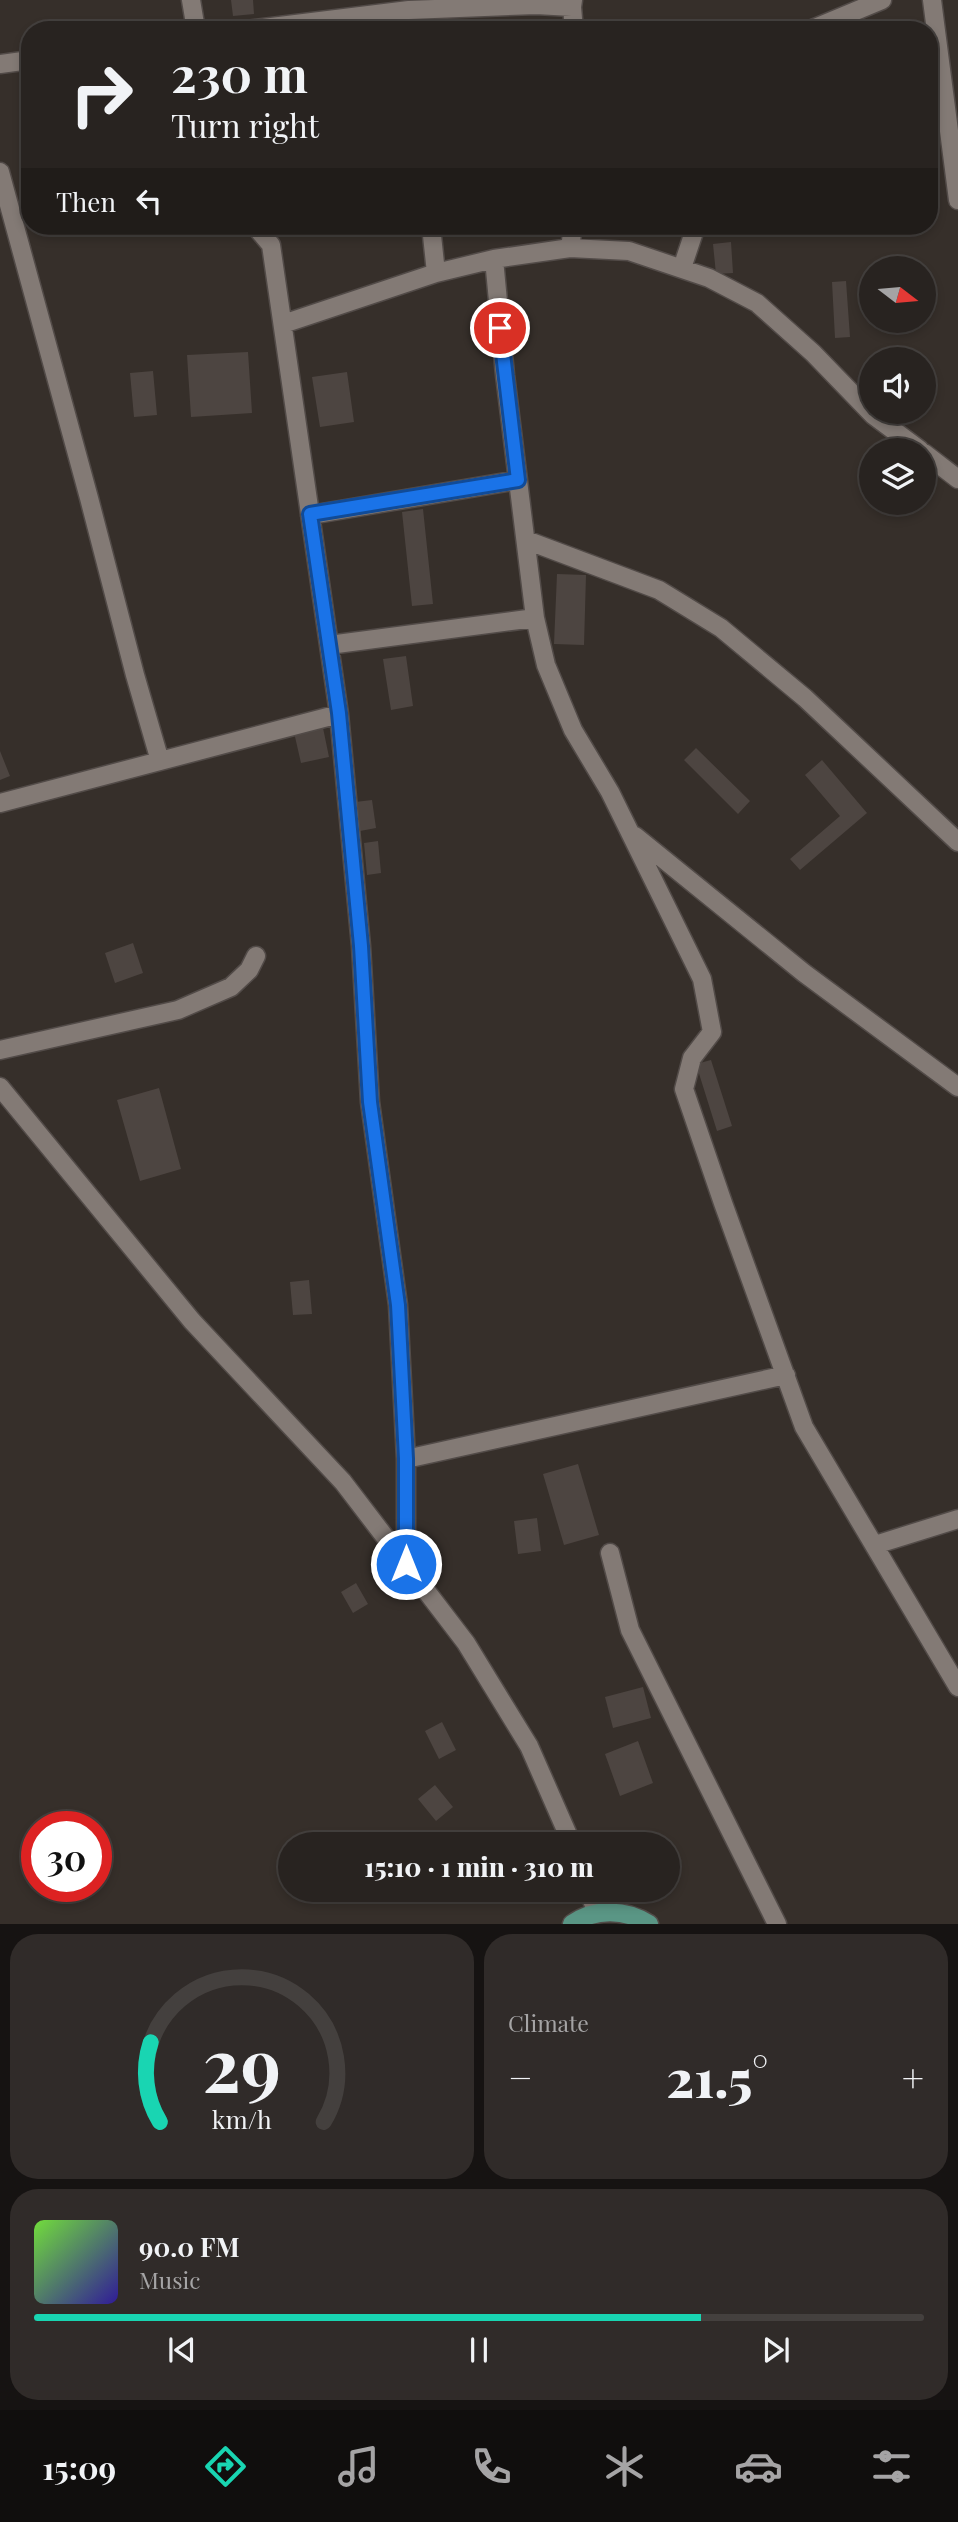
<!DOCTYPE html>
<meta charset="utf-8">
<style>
:root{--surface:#282320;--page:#302b29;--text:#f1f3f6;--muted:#a5a4a5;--line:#44403e;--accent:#19d5b2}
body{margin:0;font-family:"Playfair Display",serif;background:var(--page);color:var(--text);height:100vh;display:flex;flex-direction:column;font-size:26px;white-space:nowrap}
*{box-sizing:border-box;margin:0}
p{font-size:23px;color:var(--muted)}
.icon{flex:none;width:38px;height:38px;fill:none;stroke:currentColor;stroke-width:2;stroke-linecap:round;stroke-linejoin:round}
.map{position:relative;height:1924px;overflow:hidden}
.side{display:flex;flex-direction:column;gap:10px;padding:10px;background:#161312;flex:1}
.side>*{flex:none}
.top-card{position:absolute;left:21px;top:21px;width:917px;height:214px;border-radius:28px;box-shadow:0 4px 10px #0003,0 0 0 2px var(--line);background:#282320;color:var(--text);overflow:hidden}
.needle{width:46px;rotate:106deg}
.fabs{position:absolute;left:859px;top:256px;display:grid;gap:14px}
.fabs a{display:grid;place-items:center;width:77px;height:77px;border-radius:50%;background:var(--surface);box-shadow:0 4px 10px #0003,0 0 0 2px var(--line);font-size:35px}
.speed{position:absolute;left:21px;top:1811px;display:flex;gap:14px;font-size:35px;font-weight:700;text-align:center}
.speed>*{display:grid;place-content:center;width:91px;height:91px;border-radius:50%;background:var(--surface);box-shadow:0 4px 10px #0003,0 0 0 2px var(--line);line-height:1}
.speed .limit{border:10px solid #d22;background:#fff;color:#111}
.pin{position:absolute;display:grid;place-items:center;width:60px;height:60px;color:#fff;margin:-30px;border:4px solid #fff;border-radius:50%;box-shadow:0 2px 7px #0007}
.me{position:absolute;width:77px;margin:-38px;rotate:0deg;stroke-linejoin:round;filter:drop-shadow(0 0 5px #0008)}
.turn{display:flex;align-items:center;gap:24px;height:147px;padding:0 35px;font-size:32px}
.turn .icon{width:91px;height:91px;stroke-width:2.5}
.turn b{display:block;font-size:49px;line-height:60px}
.then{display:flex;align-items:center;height:66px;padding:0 35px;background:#0003;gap:14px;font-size:26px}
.big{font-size:52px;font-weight:800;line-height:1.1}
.side .tile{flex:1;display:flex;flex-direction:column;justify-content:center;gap:10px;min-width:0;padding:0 24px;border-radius:28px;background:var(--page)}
.side .dial{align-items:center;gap:0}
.dial svg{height:182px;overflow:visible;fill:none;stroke:var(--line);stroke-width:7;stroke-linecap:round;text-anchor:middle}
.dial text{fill:var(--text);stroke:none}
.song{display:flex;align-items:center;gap:21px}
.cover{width:84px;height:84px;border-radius:10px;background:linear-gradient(135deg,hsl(100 70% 55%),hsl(250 70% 35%))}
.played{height:7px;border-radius:4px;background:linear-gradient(90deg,var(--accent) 75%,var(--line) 75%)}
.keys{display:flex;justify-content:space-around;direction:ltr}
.heat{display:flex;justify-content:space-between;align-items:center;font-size:38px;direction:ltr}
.side .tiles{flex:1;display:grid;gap:10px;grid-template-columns:1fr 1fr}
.tile:last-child{grid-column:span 2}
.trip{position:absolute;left:278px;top:1832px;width:402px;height:70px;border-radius:35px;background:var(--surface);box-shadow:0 4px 10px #0003,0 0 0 2px var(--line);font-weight:800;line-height:70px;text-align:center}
.dock{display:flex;height:112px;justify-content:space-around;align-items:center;background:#100e0d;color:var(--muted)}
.dock .icon{width:49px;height:49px}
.dock .current{color:var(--accent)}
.dock b{font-size:32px;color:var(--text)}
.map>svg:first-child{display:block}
.building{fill:#4d4541}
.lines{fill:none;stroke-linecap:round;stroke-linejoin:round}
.minor-casing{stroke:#524b48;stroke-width:21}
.major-casing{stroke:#524b48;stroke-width:21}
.minor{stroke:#837a75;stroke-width:18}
.major{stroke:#5a9685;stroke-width:18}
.route-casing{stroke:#114b97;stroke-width:18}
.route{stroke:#1a73e8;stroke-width:12}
</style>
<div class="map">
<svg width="958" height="1924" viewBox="0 0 958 1924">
<rect width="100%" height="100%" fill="#362f2a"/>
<path class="building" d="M231 0H253L254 14 233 16Z
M731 242 733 273 716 274 713 244Z
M846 281 850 337 835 338 832 282Z
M248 352 252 413 191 417 187 355Z
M153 371 157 415 134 417 130 373Z
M347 372 354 422 320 427 312 377Z
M423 509 433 604 412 606 402 512Z
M557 574 586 575 584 645 554 644Z
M406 656 413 706 391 710 383 659Z
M322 723 329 757 301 763 293 728Z
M696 748 750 801 738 814 684 760Z
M0 751 10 776 0 780Z
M822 760 867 813 800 870 790 859 840 816 805 775Z
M372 800 376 828 360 831 355 802Z
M378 841 381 873 367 875 364 843Z
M133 943 143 973 115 983 105 953Z
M711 1060 732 1126 717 1131 696 1064Z
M159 1088 181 1169 140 1181 117 1100Z
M309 1280 312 1314 293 1315 290 1282Z
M578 1464 599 1535 564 1545 543 1474Z
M537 1518 541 1551 518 1554 514 1521Z
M356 1583 368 1604 353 1613 341 1592Z
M643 1687 651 1718 613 1728 605 1697Z
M442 1722 456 1750 439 1759 425 1731Z
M638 1741 653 1783 620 1796 605 1754Z
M435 1785 453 1807 436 1821 418 1799Z"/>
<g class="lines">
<g class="minor-casing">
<path id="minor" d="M191 0 196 30
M932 0 958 200
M572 7 574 30
M409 10 411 30
M247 30 409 10 536 5 572 7 573 0
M810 30 882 0
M0 64 30 60
M0 172 89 498 135 675 160 761
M255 226 271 245 339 714 361 946 370 1102 398 1305 406 1459V1565
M431 226 436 273
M570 248 573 226
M494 259 505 375 535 618 546 665 573 730 610 792 702 979 712 1032 692 1058 684 1089 723 1203 804 1427 958 1687
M682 268 696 226
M283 324 436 273 494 259 570 248 629 251 709 278 757 303 813 353 873 415 920 450
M924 453 958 479
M310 515 518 480
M526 540 659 590 721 628 805 698 958 842
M329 645 535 618
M0 803 339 714
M635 836 804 973 958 1087
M0 1050 178 1010 231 987 249 970 256 956
M0 1087 192 1321 343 1482 466 1643 529 1746 572 1844
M406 1459 786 1375
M875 1545 958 1519
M610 1553 630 1630 777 1924
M588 1890 597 1913"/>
</g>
<g class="major-casing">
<path id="major" d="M572 1924C595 1908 626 1909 649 1924"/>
</g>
<use href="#minor" class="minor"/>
<use href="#major" class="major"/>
</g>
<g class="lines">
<g class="route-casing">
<path id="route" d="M406 1564V1459L398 1305 370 1102 361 946 339 713 310 514 518 480 500 328"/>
</g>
<use href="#route" class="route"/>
</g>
</svg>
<div class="fabs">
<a><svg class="needle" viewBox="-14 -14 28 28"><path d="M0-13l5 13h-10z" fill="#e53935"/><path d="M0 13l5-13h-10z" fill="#a5a4a5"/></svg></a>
<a><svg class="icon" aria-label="sound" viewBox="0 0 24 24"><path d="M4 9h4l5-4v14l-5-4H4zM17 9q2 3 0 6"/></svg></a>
<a><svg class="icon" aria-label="layers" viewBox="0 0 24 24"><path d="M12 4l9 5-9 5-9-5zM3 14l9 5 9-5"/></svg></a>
</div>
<div class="speed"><div class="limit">30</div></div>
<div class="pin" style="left:500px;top:328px;background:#d93025"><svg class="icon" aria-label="arrive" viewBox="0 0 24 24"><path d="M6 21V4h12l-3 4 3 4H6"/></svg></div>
<svg class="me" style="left:406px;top:1564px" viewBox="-20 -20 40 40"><circle r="17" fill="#1a73e8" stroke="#fff" stroke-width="3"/><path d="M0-11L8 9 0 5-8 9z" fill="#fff"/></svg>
<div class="trip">15:10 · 1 min · 310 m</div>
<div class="top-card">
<div class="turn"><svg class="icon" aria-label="right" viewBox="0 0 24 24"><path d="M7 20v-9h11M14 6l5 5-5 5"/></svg><div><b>230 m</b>Turn right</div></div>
<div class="then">Then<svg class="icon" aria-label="left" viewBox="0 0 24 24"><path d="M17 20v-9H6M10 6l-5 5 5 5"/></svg></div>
</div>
</div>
<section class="side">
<div class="tiles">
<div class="tile dial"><svg viewBox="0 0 100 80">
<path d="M14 69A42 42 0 1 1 86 69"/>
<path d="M14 69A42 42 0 0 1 10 34" stroke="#19d5b2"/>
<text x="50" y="56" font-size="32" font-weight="700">29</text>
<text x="50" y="72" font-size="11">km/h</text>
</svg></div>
<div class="tile"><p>Climate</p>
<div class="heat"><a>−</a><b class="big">21.5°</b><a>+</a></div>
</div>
<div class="tile">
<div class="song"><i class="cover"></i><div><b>90.0 FM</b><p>Music</p></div></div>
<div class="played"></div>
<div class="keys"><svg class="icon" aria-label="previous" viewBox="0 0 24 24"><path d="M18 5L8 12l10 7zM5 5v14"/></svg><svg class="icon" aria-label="pause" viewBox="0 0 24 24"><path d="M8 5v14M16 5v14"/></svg><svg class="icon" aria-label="next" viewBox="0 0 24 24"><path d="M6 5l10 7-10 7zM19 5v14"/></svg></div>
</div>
</div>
</section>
<nav class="dock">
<b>15:09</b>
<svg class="icon current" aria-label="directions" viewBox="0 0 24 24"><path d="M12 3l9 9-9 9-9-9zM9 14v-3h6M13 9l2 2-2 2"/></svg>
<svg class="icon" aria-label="music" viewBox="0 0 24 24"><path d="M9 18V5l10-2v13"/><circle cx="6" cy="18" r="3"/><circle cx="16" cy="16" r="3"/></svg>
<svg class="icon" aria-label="phone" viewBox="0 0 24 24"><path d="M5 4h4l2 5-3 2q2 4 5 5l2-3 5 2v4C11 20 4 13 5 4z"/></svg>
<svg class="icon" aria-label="climate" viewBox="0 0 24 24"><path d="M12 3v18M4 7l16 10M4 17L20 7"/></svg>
<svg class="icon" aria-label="car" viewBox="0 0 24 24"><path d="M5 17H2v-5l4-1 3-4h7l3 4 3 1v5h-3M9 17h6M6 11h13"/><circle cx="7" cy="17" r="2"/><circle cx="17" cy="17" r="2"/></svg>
<svg class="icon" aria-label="filters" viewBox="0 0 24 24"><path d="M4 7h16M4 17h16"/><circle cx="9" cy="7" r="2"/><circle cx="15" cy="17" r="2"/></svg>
</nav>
